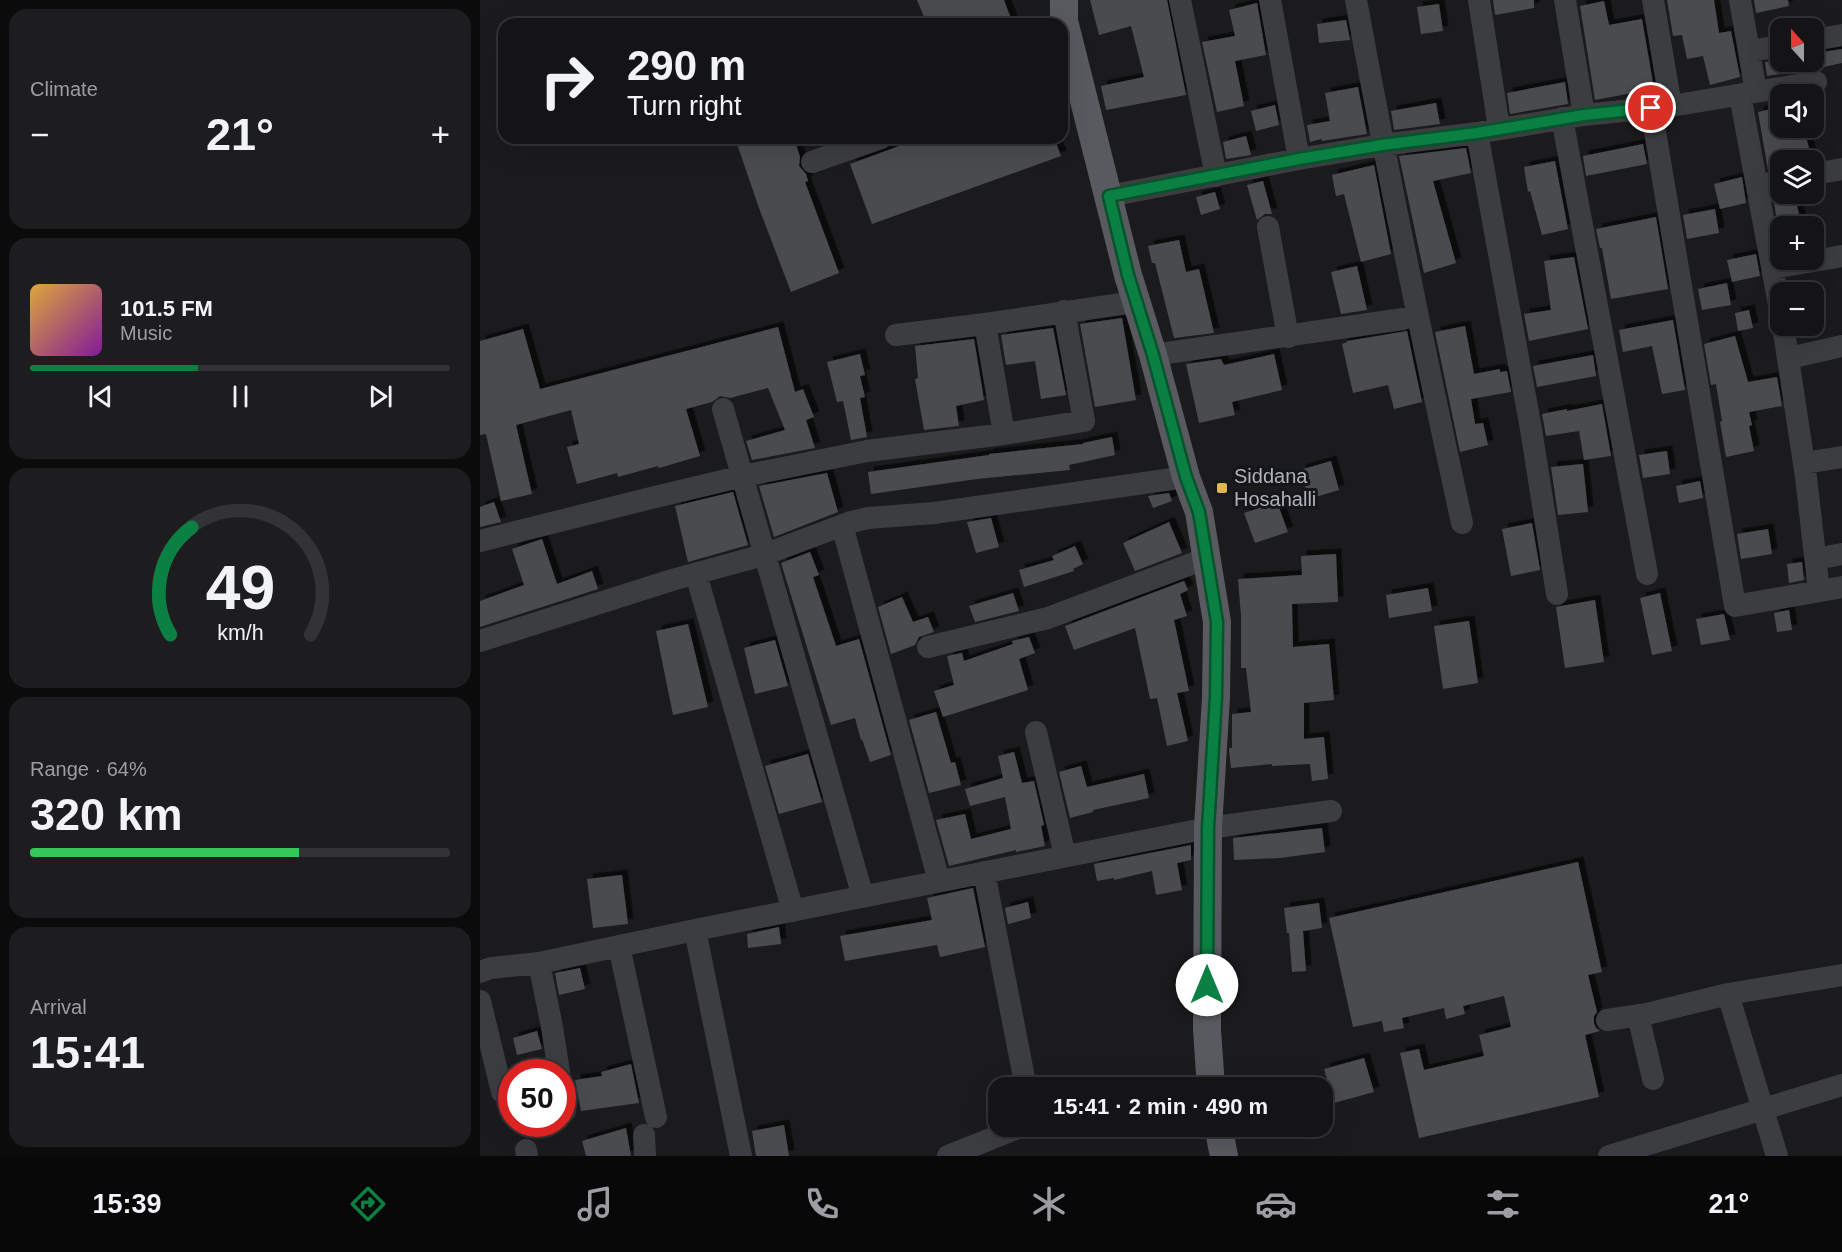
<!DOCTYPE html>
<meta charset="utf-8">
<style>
:root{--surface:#141416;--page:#1d1d1f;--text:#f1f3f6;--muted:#9d9ea1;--line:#333335;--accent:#0b8043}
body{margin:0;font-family:Arial,sans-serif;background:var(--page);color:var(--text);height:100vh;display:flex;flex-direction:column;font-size:22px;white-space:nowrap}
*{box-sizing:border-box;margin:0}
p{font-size:20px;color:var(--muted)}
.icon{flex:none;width:33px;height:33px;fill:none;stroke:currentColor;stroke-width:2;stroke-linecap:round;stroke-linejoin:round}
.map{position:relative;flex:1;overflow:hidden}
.details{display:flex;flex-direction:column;gap:9px;padding:9px;background:#0b0b0c;width:480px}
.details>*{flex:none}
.top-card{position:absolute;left:18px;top:18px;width:570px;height:126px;border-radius:18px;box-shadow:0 6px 24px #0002,0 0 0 2px var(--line);background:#141416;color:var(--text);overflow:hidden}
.needle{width:39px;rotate:339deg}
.buttons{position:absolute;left:1290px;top:18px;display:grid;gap:12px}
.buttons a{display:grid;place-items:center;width:54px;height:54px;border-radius:12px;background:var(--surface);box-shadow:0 6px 24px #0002,0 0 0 2px var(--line);font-size:30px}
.speed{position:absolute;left:18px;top:1059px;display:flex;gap:12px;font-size:30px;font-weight:700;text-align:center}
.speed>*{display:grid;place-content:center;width:78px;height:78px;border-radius:50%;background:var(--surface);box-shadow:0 6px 24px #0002,0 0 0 2px var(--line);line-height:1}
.speed .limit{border:9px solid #d22;background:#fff;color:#111}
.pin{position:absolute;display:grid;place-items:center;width:51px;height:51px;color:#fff;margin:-26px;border:3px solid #fff;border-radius:50%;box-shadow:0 2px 6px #0007}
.me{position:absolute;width:66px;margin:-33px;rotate:0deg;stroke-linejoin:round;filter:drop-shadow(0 0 4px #0008)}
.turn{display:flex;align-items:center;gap:21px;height:126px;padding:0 30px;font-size:27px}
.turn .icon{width:78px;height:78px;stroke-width:2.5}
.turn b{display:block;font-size:42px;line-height:51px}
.big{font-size:45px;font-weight:800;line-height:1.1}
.details .widget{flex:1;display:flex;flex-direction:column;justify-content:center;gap:9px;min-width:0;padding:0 21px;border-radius:18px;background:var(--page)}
.details .dial{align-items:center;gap:0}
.dial svg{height:156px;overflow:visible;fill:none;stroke:var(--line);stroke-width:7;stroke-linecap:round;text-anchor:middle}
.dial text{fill:var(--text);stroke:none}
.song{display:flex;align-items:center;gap:18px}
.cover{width:72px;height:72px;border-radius:9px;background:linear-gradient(135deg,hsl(40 70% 55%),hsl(290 70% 35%))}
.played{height:6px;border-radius:3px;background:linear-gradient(90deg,var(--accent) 40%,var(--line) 40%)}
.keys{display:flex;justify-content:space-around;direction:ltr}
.heat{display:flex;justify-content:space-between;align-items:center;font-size:33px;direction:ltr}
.charge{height:9px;border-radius:4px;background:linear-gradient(90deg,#34c759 64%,var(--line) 0)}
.trip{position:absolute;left:508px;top:1077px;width:345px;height:60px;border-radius:18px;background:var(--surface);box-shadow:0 6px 24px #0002,0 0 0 2px var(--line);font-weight:800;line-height:60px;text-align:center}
.tabs{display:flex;height:96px;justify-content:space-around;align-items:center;background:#080809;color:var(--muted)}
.tabs .icon{width:42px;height:42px}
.tabs .on{color:var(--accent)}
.tabs b{font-size:27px;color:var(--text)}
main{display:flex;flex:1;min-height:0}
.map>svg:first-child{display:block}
.building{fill:#4a4b4f;filter:url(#shadow)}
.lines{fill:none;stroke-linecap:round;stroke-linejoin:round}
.minor{stroke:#3c3d41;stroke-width:22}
.major{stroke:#595a60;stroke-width:28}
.route-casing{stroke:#07532c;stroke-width:15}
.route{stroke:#0b8043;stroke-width:10}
.poi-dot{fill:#deb752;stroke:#161618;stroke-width:2}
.labels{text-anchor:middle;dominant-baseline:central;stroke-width:6;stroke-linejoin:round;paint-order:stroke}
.poi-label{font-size:20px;fill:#afb2bb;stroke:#161618;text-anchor:start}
</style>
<main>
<section class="details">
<div class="widget"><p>Climate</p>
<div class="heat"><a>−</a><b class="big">21°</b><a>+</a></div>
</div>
<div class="widget">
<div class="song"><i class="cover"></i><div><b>101.5 FM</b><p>Music</p></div></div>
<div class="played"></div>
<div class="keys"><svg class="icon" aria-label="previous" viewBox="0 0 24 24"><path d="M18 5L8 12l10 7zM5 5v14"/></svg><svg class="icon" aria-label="pause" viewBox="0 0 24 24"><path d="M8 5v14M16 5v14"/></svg><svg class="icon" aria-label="next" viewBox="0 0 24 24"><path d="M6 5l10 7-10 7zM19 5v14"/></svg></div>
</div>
<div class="widget dial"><svg viewBox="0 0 100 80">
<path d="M14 69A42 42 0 1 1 86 69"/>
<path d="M14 69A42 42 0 0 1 25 14" stroke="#0b8043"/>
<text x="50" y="56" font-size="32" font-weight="700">49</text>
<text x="50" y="72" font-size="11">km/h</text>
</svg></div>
<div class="widget"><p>Range · 64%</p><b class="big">320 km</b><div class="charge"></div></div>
<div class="widget"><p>Arrival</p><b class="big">15:41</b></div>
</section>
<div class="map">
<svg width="1362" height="1156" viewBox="0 0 1362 1156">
<defs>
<filter id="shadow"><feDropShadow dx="5.5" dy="-5.5" stdDeviation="0" flood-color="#0009"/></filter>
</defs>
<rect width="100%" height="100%" fill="#1b1b1d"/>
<path class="building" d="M437 0H524L533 24H447Z
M610 0H687L706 95 626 110 621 86 664 77 651 26 619 35Z
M1013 0H1054V8L1015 15Z
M1187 0H1234L1239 33 1251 31 1260 77 1230 85 1223 56 1207 59 1202 35 1193 36Z
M1274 0H1308L1309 6 1276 13Z
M1124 1 1129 25 1162 19 1174 89 1115 100 1100 6Z
M777 3 786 55 755 61 764 106 737 112 722 42 755 36 749 10Z
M959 4 963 31 941 34 937 7Z
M866 20 870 40 839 43 837 24Z
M1362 49V63L1339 68 1336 53Z
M1300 60V62H1333L1334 69 1287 76 1285 62Z
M1085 82 1088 104 1030 114 1027 93Z
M878 87 887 134 842 141 841 139 830 142 827 125 850 121 845 93Z
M956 103 960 124 914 130 911 111Z
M795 105 799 125 776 131 771 111Z
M1300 107V128H1303L1306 138 1325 133 1332 160H1300V168L1288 170 1278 112Z
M766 136 771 155 746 159 743 142Z
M255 138H314L320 157 319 166 326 174 328 181 325 182 359 273 311 292 279 208Z
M441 138H574L581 156 392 224 370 164Z
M1163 144 1167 164 1106 176 1103 156Z
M986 148 991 173 953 181 976 263 944 273 919 156Z
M1075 161 1088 229 1062 235 1050 191 1048 192 1044 167Z
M894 165 911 254 881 262 864 194 856 196 852 175Z
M1262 177 1266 203 1240 209 1234 184Z
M783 181 792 214H785L777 220 767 185Z
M735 192 740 209 721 215 716 197Z
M1303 194H1314L1322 226 1298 228 1293 196Z
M1235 209 1239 233 1207 239 1203 215Z
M1176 217 1188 289 1131 299 1122 248H1120L1116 229Z
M699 240 706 272 719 269 734 333 694 338 675 263H672L668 246Z
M1276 254 1280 276 1252 282 1247 260Z
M1094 257 1108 329 1049 341 1044 314 1071 310 1064 261Z
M877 266 887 310 861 314 851 272Z
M1247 283 1251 305 1222 310 1218 289Z
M1269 310 1273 328 1258 331 1255 313Z
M642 318 656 400 615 407 600 324Z
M1193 320 1205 390 1182 394 1172 346 1143 352 1139 330Z
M985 326 994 374 1020 369V372L1027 371 1031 392 991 399 995 424 1003 423 1008 445 980 452 955 332Z
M298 327 315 392 323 389 334 417 326 420 335 448 272 460 266 441 305 430 288 388 250 398 240 396 232 402 206 409 220 456 179 468 178 466 138 477 137 473 97 484 87 447 99 444 91 410 36 425 52 494 21 501 6 434 0 435V341L43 329 60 389Z
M573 328 586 395 561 399 555 361 526 365 521 335Z
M927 331 942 402 914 409 908 385 873 393 862 344 867 342V341Z
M1255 336 1268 382 1297 377 1302 406 1269 412 1272 425 1269 426 1274 451 1246 457 1240 422 1242 421 1236 384 1231 385 1224 344Z
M494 339 504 400 476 406 479 426 444 430 435 379 438 378 435 346Z
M380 354 385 375 380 376 385 397 380 398 387 437 371 440 363 401 357 402 347 362Z
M794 354 802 390 752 402 755 415 719 423 706 364 741 359 744 365Z
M1113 355 1116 376 1057 387 1053 366Z
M1122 404 1131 456 1104 460 1099 431 1066 436 1062 414 1087 409V411Z
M632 437 635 455 589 465 590 470 497 479 391 494 388 472 509 455V454L603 444V443Z
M1187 451 1190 474 1163 478 1159 455Z
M851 461 859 490 829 499 820 470Z
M1103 464 1108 512 1078 515 1071 467Z
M347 473 358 512 294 537 279 486Z
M1220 481 1223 498 1199 503 1196 486Z
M253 492 268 545 208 562 195 506Z
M689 493 692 501 673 508 668 496Z
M14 502 21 522 0 527V507Z
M797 502 808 532 775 543 764 513Z
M511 518 519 547 496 553 487 522Z
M689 522 702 553 655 571 643 543Z
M1052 523 1060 570 1031 576 1022 529Z
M1288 529 1292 554 1261 559 1257 534Z
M62 539 77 584 112 571 118 589 0 627V601L44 585 32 549Z
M595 546 603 564 593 569 594 571 544 587 539 570 574 560 572 556Z
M330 552 339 575 333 577 356 646 379 639 411 755 390 762 382 739 381 740 375 718 351 725 301 563Z
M856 554 858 602 812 604 813 647 849 644 854 700 824 703V739L844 737 848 779 832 781 830 764 792 766V764L751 768 749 750V748H752V714L771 712 766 668H761V616L758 579 822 575 821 556Z
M1322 562 1324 580 1309 583 1307 564Z
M704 581 708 590 700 594 707 616 694 620 709 691 697 693 708 741 687 746 677 698 670 699 655 628 594 650 585 626Z
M948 588 952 611 909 618 906 595Z
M533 593 539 611 495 622 489 606Z
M1180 593 1192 651 1172 655 1160 598Z
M422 597 433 622 448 617 454 632 439 637 435 645 411 654 398 607Z
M1115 600 1124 662 1085 668 1076 607Z
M1309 610 1312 630 1297 632 1294 613Z
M1244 614 1250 640 1221 645 1216 619Z
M989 621 998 683 963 689 954 626Z
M208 624 228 707 193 715 176 631Z
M549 637 555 653 539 659 548 690 463 717 454 691 474 685 467 656 482 653 484 661 533 644 532 641Z
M295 640 308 686 275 694 264 648Z
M456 712 471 763 475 762 481 785 449 793 429 720Z
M534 752 542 783 554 781 564 825 561 826 565 846 536 852V850L469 866 456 820 485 814 491 839 531 829 525 797 490 806 485 789 523 778 518 756Z
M328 754 342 802 299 814 285 766Z
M601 766 607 787 664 774 669 798 613 810V812L590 818 579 772Z
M842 828 845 852 800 858 754 860 753 838Z
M711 845V860L697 863 702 890 676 895 672 871 634 880V878L617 881 614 864Z
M1098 862 1122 972 1108 975 1117 1012 1114 1016V1023L1116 1028 1120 1031 1105 1035 1119 1097 939 1138 920 1053 939 1049 944 1070 1004 1056 999 1035 1031 1027 1024 996 983 1006 985 1014 966 1019 964 1008 922 1018 924 1028 904 1032 902 1021 873 1027 849 918Z
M142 875 148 924 113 928 107 879Z
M493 888 505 947 460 957 457 945 365 961 360 936 452 920 447 898Z
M548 902 551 918 528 924 525 908Z
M839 903 842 928 823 931 826 971 812 972 809 933H807L804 908Z
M299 927 301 944 268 948 267 934Z
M100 968 105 989 79 995 75 973Z
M57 1031 62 1049 37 1055 33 1038Z
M884 1058 894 1092 854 1103 844 1069Z
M151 1064 159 1103 101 1111 95 1080 122 1076 121 1072Z
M304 1125 309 1156H276L272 1131Z
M146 1128 151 1156H106L102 1141Z"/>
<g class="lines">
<path class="minor" d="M700 0 736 176
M790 0 819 159
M876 0C908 175 944 349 982 523
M999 0 1019 128
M1085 0 1104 115
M1173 0 1191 106
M1260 0 1276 92
M1334 40 1362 35
M1270 51 1300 46
M1260 95 1300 310
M1171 108 1255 606 1362 587
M1082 118 1167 574
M997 133 1051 429 1077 594
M332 162 401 138
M1334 174 1362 169
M1277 186 1300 181
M629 196 819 159 902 145 997 133 1104 115 1191 106 1336 82
M788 227 808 337
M1293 268 1362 256
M1303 326 1326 477 1339 591
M416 335 505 324
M673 355 923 319
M1309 358 1362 346
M243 409 383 897
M524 434 505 324 655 302
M1324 463 1362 457
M362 525 459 881
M0 541 167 499 263 476 387 451 524 434 604 421 584 311
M1336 559 1362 554
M216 574 313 911
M0 641 192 580 283 555 371 522 388 518 454 513 706 477
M448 647 568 618 727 558
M556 732 585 856
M504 872 546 1088
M215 930 261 1156
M139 946 176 1117
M59 963 215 930 728 828 851 811
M0 972 11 968 59 963 72 1027 79 1072
M1248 994 1297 1156
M0 1001 22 1092
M1158 1015 1173 1079
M1127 1020 1167 1014 1248 994 1362 975
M82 1094 85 1111
M164 1135 165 1156
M46 1150 47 1156
M468 1156 543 1126
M1129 1156 1362 1085"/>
<path class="major" d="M584 0V21L648 275 673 355 706 477 719 512 737 622 736 697 728 828 727 1030 731 1088
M738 1126 744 1156"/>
</g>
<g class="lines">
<g class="route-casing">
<path id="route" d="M727 985 728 828 736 697 737 622 719 512 706 477 673 355 648 275 629 196 819 159 902 145 997 133 1104 115 1171 108"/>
</g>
<use href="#route" class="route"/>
</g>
<rect class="poi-dot" x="736" y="482" width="12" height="12" rx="3"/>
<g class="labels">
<g class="poi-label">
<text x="754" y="476">Siddana<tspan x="754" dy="23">Hosahalli</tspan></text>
</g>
</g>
</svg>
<div class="buttons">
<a><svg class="needle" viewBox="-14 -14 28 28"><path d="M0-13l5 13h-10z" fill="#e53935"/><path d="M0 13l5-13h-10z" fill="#9d9ea1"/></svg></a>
<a><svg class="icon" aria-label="sound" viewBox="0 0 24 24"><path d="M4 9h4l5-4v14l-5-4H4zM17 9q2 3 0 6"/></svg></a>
<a><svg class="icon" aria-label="layers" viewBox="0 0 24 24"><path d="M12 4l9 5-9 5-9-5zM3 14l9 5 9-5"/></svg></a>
<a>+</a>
<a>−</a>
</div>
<div class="speed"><div class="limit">50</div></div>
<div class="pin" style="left:1171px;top:108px;background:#d93025"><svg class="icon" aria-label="arrive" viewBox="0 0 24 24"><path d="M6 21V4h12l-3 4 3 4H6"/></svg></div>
<svg class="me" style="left:727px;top:985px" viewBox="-20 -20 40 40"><circle r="19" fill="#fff"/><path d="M0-13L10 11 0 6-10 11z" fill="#0b8043"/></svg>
<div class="trip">15:41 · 2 min · 490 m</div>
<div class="top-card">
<div class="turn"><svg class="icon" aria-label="right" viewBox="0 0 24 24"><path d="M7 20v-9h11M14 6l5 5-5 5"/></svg><div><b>290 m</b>Turn right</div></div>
</div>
</div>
</main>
<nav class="tabs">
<b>15:39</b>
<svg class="icon on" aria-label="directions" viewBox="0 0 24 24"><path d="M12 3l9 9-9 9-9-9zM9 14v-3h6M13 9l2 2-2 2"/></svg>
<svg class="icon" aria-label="music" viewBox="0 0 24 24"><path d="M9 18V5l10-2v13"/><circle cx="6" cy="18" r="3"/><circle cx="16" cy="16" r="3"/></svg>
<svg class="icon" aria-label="phone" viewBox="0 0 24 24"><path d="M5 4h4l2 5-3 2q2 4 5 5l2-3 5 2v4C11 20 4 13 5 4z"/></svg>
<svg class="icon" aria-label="climate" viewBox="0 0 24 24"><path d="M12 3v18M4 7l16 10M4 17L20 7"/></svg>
<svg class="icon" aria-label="car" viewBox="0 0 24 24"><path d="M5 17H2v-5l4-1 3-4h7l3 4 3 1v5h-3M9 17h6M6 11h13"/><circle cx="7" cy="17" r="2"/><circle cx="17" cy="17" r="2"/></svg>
<svg class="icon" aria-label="filters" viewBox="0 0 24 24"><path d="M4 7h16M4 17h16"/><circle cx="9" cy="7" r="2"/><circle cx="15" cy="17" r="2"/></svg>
<b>21°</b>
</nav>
